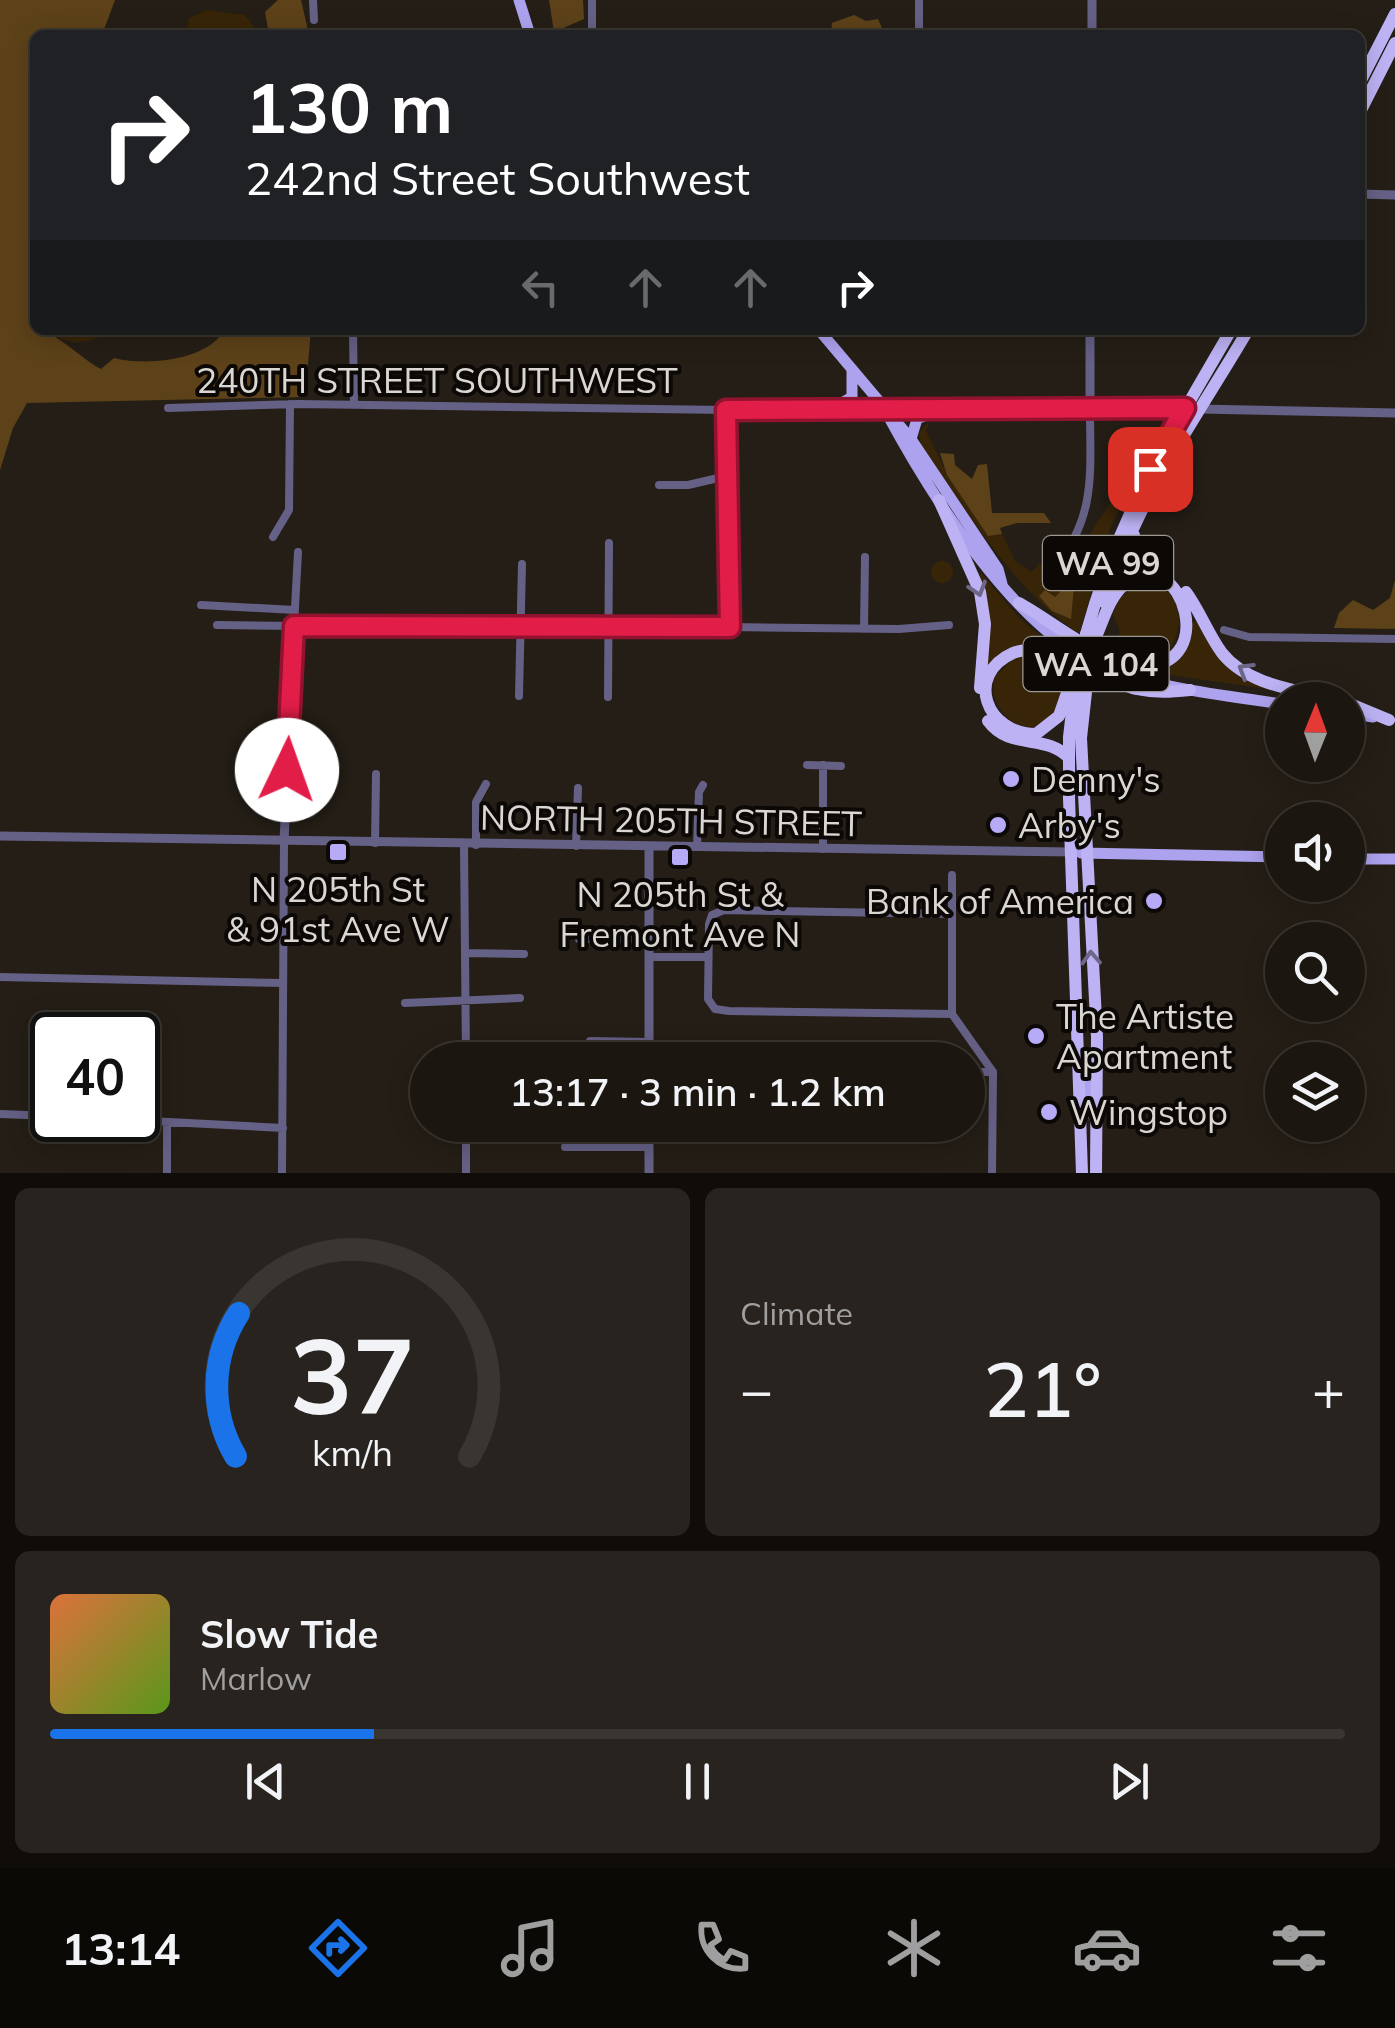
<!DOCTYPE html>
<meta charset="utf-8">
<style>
:root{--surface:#1b1610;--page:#28231e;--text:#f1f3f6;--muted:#a09f9f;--line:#393530;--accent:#1a73e8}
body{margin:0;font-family:Mulish,sans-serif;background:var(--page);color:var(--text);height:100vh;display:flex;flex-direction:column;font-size:38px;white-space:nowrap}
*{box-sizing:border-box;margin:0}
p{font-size:32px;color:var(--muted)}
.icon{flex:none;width:55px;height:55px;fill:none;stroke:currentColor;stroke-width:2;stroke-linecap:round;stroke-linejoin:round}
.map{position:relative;height:1173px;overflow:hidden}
.side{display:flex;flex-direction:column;gap:15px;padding:15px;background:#0f0c09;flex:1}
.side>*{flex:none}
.guide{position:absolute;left:30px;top:30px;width:1335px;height:305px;border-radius:15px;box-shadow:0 5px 25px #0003,0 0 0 2px var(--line);background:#202124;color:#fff;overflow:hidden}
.needle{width:65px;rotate:1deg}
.buttons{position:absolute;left:1265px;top:682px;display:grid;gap:20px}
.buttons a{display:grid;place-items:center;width:100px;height:100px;border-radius:50%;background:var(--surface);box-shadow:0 5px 25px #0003,0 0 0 2px var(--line);font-size:50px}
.speed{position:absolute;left:30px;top:1012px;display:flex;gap:20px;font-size:50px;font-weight:700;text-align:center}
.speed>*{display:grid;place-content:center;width:130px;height:130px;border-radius:50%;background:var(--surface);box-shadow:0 5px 25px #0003,0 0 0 2px var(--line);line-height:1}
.speed .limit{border:5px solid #111;border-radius:15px;background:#fff;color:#111}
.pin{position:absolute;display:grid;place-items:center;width:85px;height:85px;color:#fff;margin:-42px;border-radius:20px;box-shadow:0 5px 15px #0006}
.me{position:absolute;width:110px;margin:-55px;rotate:3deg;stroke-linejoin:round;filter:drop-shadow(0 0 8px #0008)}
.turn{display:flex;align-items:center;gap:35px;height:210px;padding:0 50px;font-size:45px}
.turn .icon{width:130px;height:130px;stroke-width:2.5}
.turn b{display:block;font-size:70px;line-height:85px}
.lanes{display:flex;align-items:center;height:95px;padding:0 50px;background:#0003;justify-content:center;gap:50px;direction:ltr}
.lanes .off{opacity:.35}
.big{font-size:75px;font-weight:600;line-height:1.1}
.side .card{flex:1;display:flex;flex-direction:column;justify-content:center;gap:15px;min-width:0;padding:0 35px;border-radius:15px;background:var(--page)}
.side .dial{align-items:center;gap:0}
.dial svg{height:260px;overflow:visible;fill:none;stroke:var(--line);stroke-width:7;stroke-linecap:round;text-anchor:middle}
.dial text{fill:var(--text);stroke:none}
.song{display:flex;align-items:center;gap:30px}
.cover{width:120px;height:120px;border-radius:15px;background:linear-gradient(135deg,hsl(20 70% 55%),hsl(90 70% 35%))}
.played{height:10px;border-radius:5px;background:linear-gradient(90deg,var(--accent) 25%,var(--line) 25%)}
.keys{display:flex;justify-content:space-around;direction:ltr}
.heat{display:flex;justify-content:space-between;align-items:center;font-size:55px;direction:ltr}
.side .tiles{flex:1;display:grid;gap:15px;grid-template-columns:1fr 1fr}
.card:last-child{grid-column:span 2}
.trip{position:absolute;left:410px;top:1042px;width:575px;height:100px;border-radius:50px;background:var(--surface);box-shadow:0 5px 25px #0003,0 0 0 2px var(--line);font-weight:600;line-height:100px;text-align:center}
.tab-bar{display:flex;height:160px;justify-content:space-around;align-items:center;background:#0b0906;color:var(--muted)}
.tab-bar .icon{width:70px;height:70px}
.tab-bar .on{color:var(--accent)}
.tab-bar b{font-size:45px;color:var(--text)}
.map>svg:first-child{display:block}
.green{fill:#382507}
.forest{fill:#5d4219}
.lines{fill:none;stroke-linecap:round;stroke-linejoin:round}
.minor{stroke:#656085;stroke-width:8}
.tertiary{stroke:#656085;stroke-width:9}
.primary{stroke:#ada2ee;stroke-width:11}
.trunk{stroke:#bcb2f4;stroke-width:12}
.trunk-bridge{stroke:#bcb2f4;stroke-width:12}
.oneway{stroke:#6c6689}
.route-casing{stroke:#92132f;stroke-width:25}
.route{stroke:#e11d48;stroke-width:18}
.poi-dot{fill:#b7abf8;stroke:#0b0806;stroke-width:4}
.labels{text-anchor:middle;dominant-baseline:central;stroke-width:8;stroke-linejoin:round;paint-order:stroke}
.shield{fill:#0b0806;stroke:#9c9894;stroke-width:2.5}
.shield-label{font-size:32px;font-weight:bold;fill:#dad6d1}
.street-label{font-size:35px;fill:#dad6d1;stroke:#0b0806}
.poi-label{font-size:35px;fill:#dad6d1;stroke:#0b0806;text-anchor:start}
</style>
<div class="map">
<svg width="1395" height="1173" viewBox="0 0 1395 1173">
<rect width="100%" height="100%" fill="#241e16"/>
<path class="green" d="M207 10 245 15 254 27 253 35H186L189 18Z
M47 330H108C89 347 66 346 47 330Z
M929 421 926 431 948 475 988 536 1002 534 1015 561 1032 572 1040 563 1044 574 1055 579 1065 572 1162 424 1111 526 1079 634C1010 586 968 512 921 444L919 433Z
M931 572a11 11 0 1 1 22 0a11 11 0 1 1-22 0Z
M980 572 1019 618 1053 647C1017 647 1007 639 985 675Z
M1144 583C1180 585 1187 621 1171 647L1143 659 1100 646 1101 642H1115L1120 632 1113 614 1121 596Z
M1192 622H1200L1209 640 1280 691 1143 671 1190 634Z
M1017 656 1048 658 1068 669C1065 681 1064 695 1058 707 1036 750 984 716 995 676Z"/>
<path class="forest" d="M0 0H115L102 35H35V330C55 330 81 359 101 369L114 358C144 366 208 361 224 330H311L305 397 27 403 13 428 0 470Z
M278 0H301L309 35H269L265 12Z
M549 0H583L584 19 554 32Z
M854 15 866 21 878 19 885 35H831L832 23Z
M940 453 954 454 955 465 972 479 978 465 987 464 992 513H1044L1051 523H1017L1000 528 1002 534 988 536 947 475Z
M1395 580V629L1334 628 1339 613 1353 600 1373 610 1390 598Z
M1068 584 1074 586 1071 619 1052 611 1039 596 1045 590 1055 597Z"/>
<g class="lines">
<path class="minor" d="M313 0 314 20
M592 0V35
M919 35V0
M353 330 354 404
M168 408 298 404 726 410
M659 485H688L727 476
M273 537 289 510 290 404
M1054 568C1097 517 1090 472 1090 409
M201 605 295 610
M217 625 294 626 298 552
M730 627 899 629 949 625
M864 629 865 557
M1224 630 1249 637 1395 639
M519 696 522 564
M608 697 609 543
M807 765 841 766
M375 843 376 774
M464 845 466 1060
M476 845V802L486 784
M576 846 578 788
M697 847 699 792 703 785
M823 849V765
M952 875V1014L993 1072 992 1173
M949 914 724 910 712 915 709 924 708 999 715 1009 729 1011 952 1014
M579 939H649
M465 953 524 954
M649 957H708
M0 977 283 983
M405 1003 520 998
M590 1041 649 1042
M466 1047H525
M968 1072H993
M417 1110H428
M0 1114 52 1116
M130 1120 283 1128
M167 1122V1173
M565 1147H649
M282 1173 284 842
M466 1173V1125"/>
<path class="tertiary" d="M1092 35V0
M1360 194 1395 195
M1090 409V330
M1199 409 1395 413
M0 836 1072 852
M284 842 294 626 730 627 726 410 1185 408
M649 1060V847
M649 1173V1125"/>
<path class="primary" d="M519 0 530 35
M819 330 911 439 998 569 1002 584
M828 411 852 397V369
M886 412C929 492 1015 631 1102 666 1159 689 1222 695 1282 704
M911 439 917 419 934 412
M1348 713 1373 717
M1081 853 1282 857
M1348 859H1395
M1081 1077C1094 1090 1086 1107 1097 1122"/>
<path class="trunk" d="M1360 82 1395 14
M1360 112 1395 43
M939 500 980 592 985 624 980 688
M1134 535 1136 558 1167 575
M1186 592C1200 611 1208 634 1222 653 1248 686 1299 690 1337 700
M1019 603C1055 623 1093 657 1134 664 1223 679 1184 537 1124 585 1109 597 1103 622 1095 639
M1105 603C1134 502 1196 419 1248 330
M1086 634C1119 514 1170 436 1231 330
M1076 677 1069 737V798L1082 1173
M1087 683 1081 738 1097 1037 1096 1173
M1069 687 1059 716 1036 734C986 734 964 675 1013 653 1041 640 1105 682 1136 689 1155 693 1171 692 1190 690
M1348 703 1389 720
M988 721C1010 751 1046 733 1069 758"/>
<path class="trunk-bridge" d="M1076 677 1086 634
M1087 683 1095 639"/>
</g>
<defs><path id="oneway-chevron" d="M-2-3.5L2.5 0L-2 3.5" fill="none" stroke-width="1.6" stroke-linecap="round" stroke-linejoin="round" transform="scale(2.5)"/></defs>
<g class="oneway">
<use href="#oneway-chevron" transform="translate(978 589) rotate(73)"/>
<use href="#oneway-chevron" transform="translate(1245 670) rotate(-149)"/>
<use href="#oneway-chevron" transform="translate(1091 958) rotate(-93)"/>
</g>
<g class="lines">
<g class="route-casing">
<path id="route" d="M287 770 294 626 730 627 726 410 1185 408 1150 469"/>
</g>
<use href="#route" class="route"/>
</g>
<g class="poi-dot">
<circle cx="1011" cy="779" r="10"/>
<circle cx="998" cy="825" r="10"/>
<rect x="328" y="842" width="20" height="20" rx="5"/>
<rect x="670" y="847" width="20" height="20" rx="5"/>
<circle cx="1154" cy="901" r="10"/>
<circle cx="1036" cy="1036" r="10"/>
<circle cx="1049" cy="1112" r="10"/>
</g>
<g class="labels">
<g class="shield">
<rect x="1043" y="536" width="130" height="54" rx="8"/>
<rect x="1023.5" y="637" width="145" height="54" rx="8"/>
</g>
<g class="shield-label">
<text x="1108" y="563">WA 99</text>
<text x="1096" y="664">WA 104</text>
</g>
<g class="street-label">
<text x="437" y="380">240TH STREET SOUTHWEST</text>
<text transform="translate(671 820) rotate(1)">NORTH 205TH STREET</text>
</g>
<g class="poi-label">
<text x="1031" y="779">Denny's</text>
<text x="1018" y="825">Arby's</text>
<text x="338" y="889" text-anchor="middle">N 205th St<tspan x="338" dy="40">&amp; 91st Ave W</tspan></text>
<text x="680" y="894" text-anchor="middle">N 205th St &amp;<tspan x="680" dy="40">Fremont Ave N</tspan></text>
<text x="1134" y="901" text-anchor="end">Bank of America</text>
<text x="1056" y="1016">The Artiste<tspan x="1056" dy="40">Apartment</tspan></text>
<text x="1069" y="1112">Wingstop</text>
</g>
</g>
</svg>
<div class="buttons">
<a><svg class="needle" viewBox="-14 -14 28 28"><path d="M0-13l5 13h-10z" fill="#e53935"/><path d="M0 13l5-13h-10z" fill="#a09f9f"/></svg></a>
<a><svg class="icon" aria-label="sound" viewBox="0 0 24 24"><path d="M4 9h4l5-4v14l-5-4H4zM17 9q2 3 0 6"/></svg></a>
<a><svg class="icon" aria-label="search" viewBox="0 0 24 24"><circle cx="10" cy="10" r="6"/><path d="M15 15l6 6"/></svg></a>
<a><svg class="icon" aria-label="layers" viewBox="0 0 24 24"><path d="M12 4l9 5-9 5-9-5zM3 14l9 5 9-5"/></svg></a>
</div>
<div class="speed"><div class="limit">40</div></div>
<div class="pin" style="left:1150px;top:469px;background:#d93025"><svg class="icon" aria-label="arrive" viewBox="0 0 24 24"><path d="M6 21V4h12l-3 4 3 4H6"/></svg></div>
<svg class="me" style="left:287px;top:770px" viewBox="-20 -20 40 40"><circle r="19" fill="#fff"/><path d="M0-13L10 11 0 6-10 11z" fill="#e11d48"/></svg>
<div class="trip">13:17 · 3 min · 1.2 km</div>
<div class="guide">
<div class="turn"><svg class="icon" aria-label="right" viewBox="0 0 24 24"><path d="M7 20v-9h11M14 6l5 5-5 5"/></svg><div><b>130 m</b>242nd Street Southwest</div></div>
<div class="lanes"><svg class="icon off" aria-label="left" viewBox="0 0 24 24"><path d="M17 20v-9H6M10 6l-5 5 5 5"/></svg><svg class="icon off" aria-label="ahead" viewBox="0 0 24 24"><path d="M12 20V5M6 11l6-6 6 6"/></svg><svg class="icon off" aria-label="ahead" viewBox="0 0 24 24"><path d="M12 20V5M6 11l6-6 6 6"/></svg><svg class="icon" aria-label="right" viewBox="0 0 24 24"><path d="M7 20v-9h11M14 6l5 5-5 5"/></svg></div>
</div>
</div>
<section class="side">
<div class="tiles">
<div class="card dial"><svg viewBox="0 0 100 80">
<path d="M14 69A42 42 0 1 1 86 69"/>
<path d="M14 69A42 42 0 0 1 15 25" stroke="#1a73e8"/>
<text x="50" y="56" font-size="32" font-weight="700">37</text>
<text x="50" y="72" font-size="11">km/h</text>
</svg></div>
<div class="card"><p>Climate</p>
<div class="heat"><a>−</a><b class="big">21°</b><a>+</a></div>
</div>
<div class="card">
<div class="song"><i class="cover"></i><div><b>Slow Tide</b><p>Marlow</p></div></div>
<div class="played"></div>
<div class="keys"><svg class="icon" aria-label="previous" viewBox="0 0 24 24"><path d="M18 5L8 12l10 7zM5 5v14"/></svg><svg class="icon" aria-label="pause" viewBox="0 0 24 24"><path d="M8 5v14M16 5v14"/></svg><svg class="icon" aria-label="next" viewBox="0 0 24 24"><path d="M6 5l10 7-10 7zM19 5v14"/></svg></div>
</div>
</div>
</section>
<nav class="tab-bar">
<b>13:14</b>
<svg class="icon on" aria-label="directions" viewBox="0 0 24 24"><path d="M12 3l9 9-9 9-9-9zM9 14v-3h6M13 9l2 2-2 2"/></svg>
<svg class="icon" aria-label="music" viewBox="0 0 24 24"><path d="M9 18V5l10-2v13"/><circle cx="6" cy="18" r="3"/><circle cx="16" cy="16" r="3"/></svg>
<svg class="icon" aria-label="phone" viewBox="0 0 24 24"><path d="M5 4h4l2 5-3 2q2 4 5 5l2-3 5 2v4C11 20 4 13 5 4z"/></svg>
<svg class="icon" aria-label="climate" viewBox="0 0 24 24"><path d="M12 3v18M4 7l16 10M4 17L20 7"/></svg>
<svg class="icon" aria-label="car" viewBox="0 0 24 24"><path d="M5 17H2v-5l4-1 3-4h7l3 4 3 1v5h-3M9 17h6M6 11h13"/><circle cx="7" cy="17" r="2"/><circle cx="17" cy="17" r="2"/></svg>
<svg class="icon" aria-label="filters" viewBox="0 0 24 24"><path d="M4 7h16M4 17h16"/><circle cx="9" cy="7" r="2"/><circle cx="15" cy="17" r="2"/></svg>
</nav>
